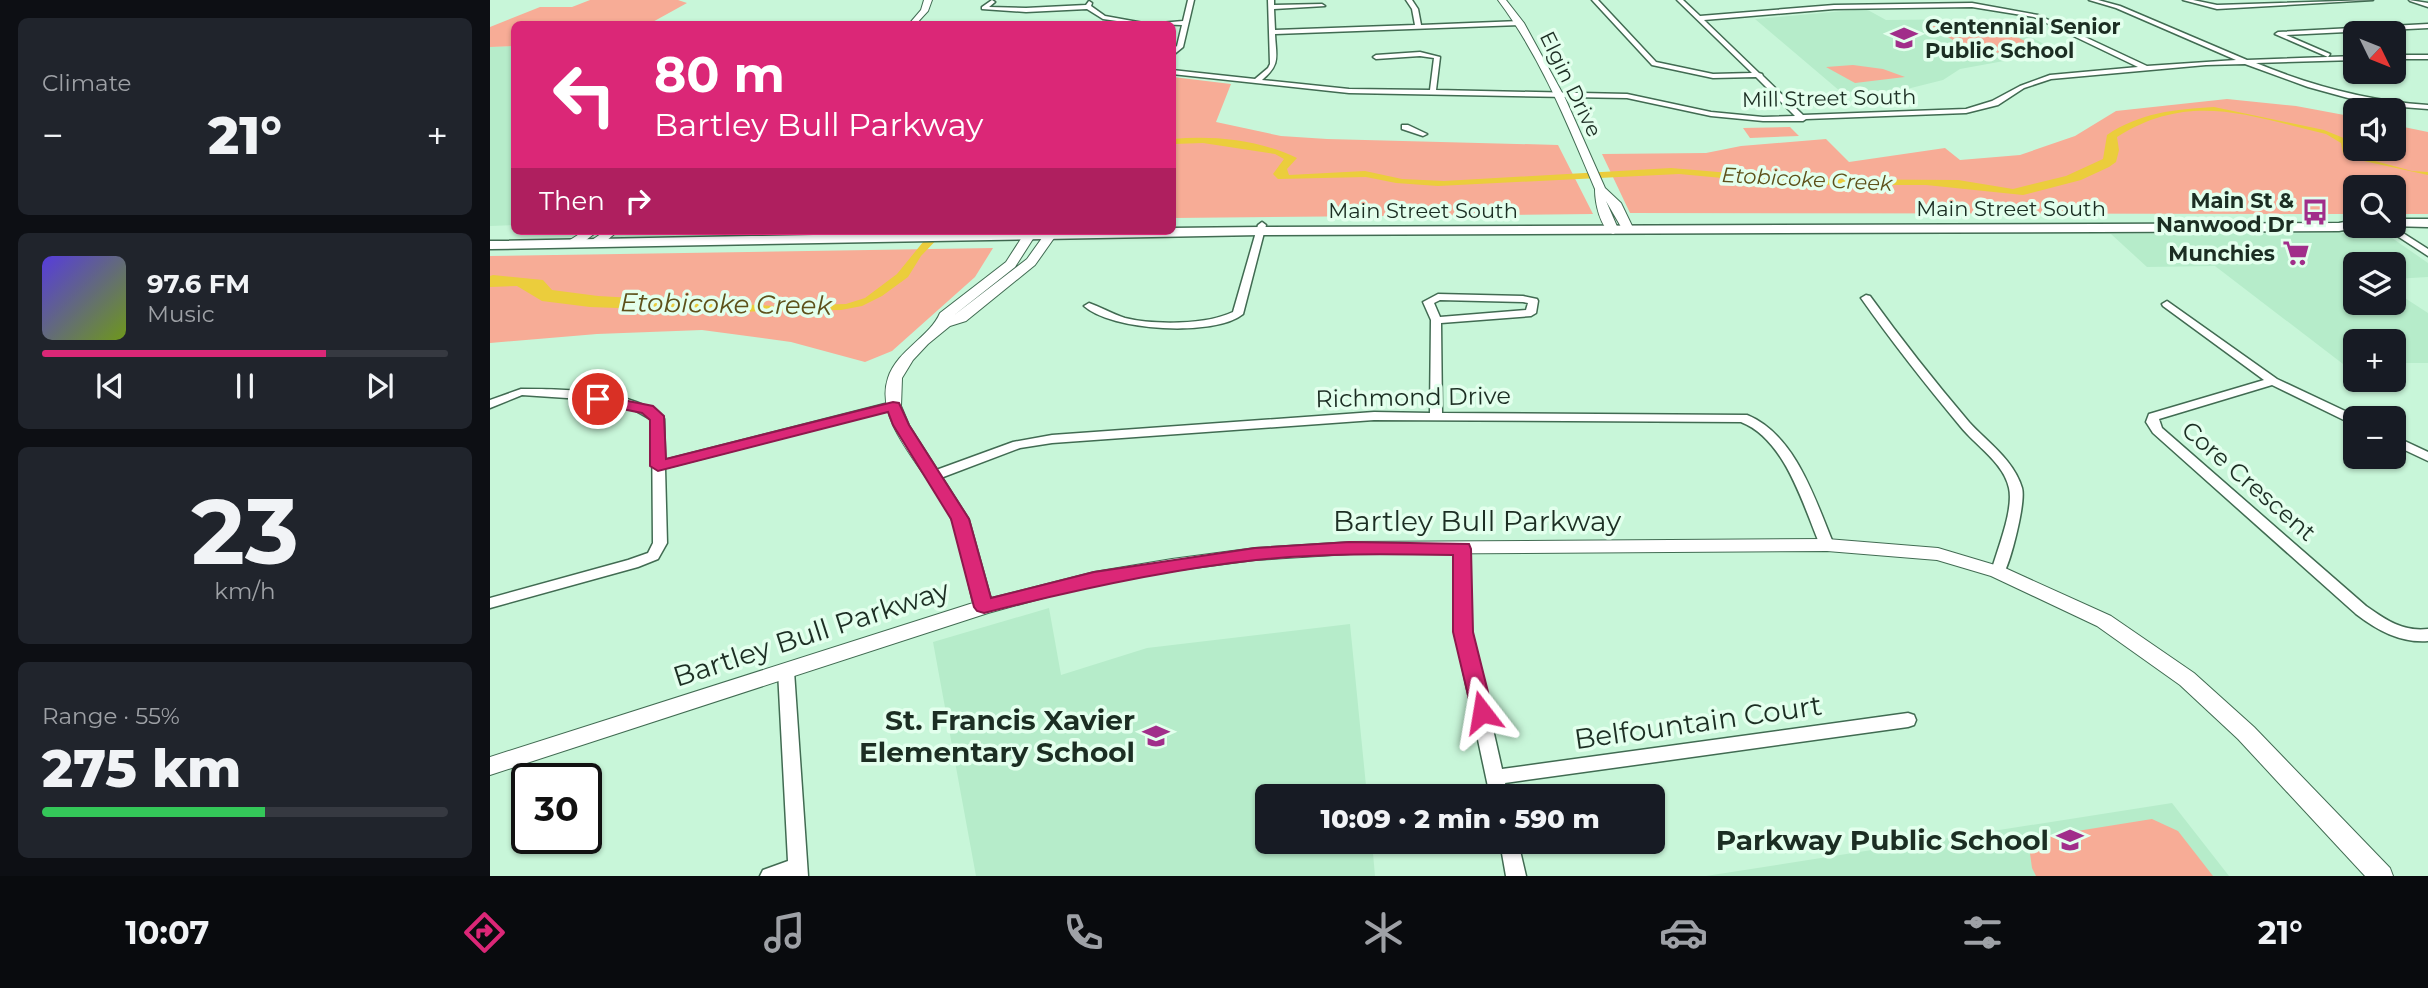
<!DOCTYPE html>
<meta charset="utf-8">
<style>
:root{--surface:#171b24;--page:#20242c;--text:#f1f3f6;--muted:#9ea1a6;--line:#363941;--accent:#db2777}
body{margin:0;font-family:Montserrat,sans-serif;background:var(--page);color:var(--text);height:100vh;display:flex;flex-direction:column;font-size:26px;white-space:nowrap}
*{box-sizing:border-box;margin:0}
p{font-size:23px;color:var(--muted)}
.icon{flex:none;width:38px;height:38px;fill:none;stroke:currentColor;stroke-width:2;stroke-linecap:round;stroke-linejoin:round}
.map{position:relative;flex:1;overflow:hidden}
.side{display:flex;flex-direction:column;gap:18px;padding:18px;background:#0d0f14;width:490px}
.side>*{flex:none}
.guide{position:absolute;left:21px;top:21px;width:665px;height:214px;border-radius:10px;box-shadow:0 2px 5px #0004;background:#db2777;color:#fff;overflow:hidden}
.needle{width:46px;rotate:133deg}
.tools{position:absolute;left:1853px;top:21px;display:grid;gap:14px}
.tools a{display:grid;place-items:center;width:63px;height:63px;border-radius:10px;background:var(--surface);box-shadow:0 2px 5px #0004;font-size:35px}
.speed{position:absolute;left:21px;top:763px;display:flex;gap:14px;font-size:35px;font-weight:700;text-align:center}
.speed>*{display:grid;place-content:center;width:91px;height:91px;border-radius:50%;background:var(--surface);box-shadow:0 2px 5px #0004;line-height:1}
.speed .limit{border:4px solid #111;border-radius:10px;background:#fff;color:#111}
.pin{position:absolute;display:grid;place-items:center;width:60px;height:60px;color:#fff;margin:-30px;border:4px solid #fff;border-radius:50%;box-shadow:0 2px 7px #0007}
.me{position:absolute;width:77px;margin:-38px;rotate:346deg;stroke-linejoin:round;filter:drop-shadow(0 0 5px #0008)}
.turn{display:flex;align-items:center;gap:24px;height:147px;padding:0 28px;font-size:32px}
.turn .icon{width:91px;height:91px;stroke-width:2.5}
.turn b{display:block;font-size:49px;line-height:60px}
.then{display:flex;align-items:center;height:66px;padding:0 28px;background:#0003;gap:14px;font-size:26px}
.big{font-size:52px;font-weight:800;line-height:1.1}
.side .tile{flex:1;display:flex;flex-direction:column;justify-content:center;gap:10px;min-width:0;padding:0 24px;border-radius:10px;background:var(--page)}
.side .dial{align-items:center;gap:0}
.dial b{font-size:91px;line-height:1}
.song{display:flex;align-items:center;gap:21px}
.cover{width:84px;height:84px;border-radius:10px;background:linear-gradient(135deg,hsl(250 70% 55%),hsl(80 70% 35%))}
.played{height:7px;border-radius:4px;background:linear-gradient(90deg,var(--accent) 70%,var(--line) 70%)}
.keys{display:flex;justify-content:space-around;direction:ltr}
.heat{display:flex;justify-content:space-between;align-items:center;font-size:38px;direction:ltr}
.charge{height:10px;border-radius:5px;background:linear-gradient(90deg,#34c759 55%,var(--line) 0)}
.trip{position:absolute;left:765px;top:784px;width:410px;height:70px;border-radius:10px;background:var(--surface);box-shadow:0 2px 5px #0004;font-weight:800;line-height:70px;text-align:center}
.tabs{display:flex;height:112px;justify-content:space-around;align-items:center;background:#090b0e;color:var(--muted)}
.tabs .icon{width:49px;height:49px}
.tabs .on{color:var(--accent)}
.tabs b{font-size:32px;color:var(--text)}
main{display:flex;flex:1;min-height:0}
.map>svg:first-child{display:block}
.built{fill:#b6ecca}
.green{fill:#f7ac96}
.water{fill:#ebcd3c}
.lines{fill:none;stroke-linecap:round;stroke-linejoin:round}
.minor-casing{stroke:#416b52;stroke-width:3}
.tertiary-casing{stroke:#416b52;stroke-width:2}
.primary-casing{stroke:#416b52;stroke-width:3}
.minor{fill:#fff;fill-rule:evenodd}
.tertiary{fill:#fff;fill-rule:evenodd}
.primary{fill:#fff;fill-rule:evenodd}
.route{fill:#db2777;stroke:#8e194d;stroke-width:2}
.labels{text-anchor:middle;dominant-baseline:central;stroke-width:7;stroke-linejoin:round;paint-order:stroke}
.far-poi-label{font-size:21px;font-weight:bold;fill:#1c2e23;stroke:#e3ffed;text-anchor:end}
.far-street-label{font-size:21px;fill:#1c2e23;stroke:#e3ffed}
.far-water-label{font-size:21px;font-style:italic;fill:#5d511a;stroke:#e3ffed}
.street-label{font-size:24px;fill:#1c2e23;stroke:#e3ffed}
.water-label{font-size:26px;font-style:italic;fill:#5d511a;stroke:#e3ffed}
.near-street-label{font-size:28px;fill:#1c2e23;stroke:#e3ffed}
.near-poi-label{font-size:28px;font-weight:bold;fill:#1c2e23;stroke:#e3ffed;text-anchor:end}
</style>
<main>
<section class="side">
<div class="tile"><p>Climate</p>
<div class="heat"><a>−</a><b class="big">21°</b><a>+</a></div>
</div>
<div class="tile">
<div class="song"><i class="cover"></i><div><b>97.6 FM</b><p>Music</p></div></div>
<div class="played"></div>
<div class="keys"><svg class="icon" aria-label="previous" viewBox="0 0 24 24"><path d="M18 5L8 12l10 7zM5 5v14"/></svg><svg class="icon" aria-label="pause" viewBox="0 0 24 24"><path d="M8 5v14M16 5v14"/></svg><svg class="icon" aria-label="next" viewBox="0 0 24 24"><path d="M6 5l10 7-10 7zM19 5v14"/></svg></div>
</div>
<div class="tile dial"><b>23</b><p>km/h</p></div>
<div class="tile"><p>Range · 55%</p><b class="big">275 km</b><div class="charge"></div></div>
</section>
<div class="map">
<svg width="1938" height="876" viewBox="0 0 1938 876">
<rect width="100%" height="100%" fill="#c8f6d9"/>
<path class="built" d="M1376 9 1396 20 1486 19 1510 21 1573 54 1525 59 1470 69 1453 80 1413 90 1351 92 1265 19Z
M24 46V225L0 226V47Z
M1886 233 1902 238 1938 263V277L1904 279V264H1866V303H1904V291L1938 313V363H1904V341H1866L1865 364H1853L1725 266 1657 267 1621 234Z
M559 608 571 675 657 648 860 624 877 796H777V842H882L885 876H486L443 642Z
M1682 803 1739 876H1216Z"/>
<path class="green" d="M100 0H188L197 3 159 24H24V46L0 47V27L50 7H82Z
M1499 23 1553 50 1488 54 1438 26Z
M1363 65 1393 69 1415 77 1365 83 1336 67Z
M683 77 741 84 726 122 791 136 837 139 1068 145 1103 214 683 218Z
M1737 99 1806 106 1865 117 1866 149H1904V125L1938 132V214H1904V187H1866L1865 214 1140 213 1112 154 1216 153 1251 146 1336 139 1359 162 1455 148 1470 160 1530 155 1585 136 1626 111Z
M1300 127 1309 136 1260 138 1253 128Z
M503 248 485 277 402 351 375 362 301 342 212 330 107 334 0 343V256Z
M1662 819 1688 831 1723 876H1546L1542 868 1538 839Z"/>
<path class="water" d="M1724 107 1834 130 1856 139 1863 155 1922 171 1938 172V175L1860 158 1853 153 1851 143 1836 134C1759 116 1700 91 1627 137L1629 150 1626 162 1619 167 1591 180 1533 195 1436 185H1309L1189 174 948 186 906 183 876 177 788 179 783 174 794 159 785 154 713 143 683 144V139C724 135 770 140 807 158L797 169 799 175 875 171 912 179 954 181 1181 168 1309 179 1468 180 1523 189 1576 176 1613 159 1617 135C1649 113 1686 109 1724 107Z
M442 231H455L431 256 418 277 392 296 372 306 351 310 235 312 100 307 52 301 27 286 0 287V276L3 275 53 280 62 290 108 296 284 306 356 304 375 298 407 274Z"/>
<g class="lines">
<g class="minor-casing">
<path id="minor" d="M502 0 505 2 499 7 536 8 596 5 599 1 602 3 601 6 615 16 659 24H648L613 19 597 9 536 12 492 9V7Z
M698 0H704L693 47 682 56V50L687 46 692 25 659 24 693 21Z
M778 0H784V5L832 4 835 6 784 9 785 30 925 25 922 9 916 0H922L928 9 931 25 1030 21 1033 23 1030 25 785 34C786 57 791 64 772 80L859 89 940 90 944 58 930 56 886 59 883 57 886 55 930 52 950 57 946 90 1137 94 1221 112 1273 117 1305 116 1266 77 1223 78 1162 65 1102 0H1108L1166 62 1223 74 1262 73 1187 0H1193L1210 16 1344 5 1482 3 1548 15 1657 66 1746 60 1626 8 1599 0H1608L1630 6 1757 60 1866 56V60L1766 63C1822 86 1878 101 1938 105V109L1899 106 1858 98 1818 87 1755 64 1716 65 1561 79 1534 88 1508 105 1476 113 1316 119 1313 121H1273L1221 116 1137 98 859 93 682 74V70L765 79 778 68 780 64ZM1482 7 1544 17 1648 67 1560 75 1530 86 1502 101 1476 109 1313 115 1273 76 1272 74 1269 73 1214 20 1344 9Z
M1693 0H1703L1727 5 1883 0 1727 9Z
M1919 0 1938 3V7L1920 1Z
M1938 24V28L1796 35 1840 54 1838 57 1785 34 1788 32Z
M1904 55H1938V59H1904Z
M912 125H918L937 134 933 136 912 129Z
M772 222 776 225 753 314C725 337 621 331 594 306L599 303C611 307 622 314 635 318 663 325 716 325 743 312L768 225Z
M1892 226H1902L1938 249V256Z
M948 294 1033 296 1047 299 1048 301 1046 313 1041 316 951 323 952 413 1257 415C1306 435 1325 500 1344 545L1342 548H1332L1330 545C1313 505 1295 439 1251 422L884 420 562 443 530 448 448 479H438L437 476 438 473 523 442 562 435 884 412 940 413 941 320 933 302ZM950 300 1033 302 1038 303 1036 310 950 317 944 303Z
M1376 295 1380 296C1411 339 1444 381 1479 422 1497 442 1524 460 1532 488 1536 502 1521 561 1513 575H1503L1501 572C1507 550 1524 510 1519 488 1514 463 1485 445 1470 426 1435 384 1402 342 1371 298Z
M1677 301 1787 379 1870 418H1866V424H1862L1782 385 1669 419 1672 428 1876 606C1896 620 1913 632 1938 629V641C1910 643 1887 630 1866 614L1663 433 1656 422 1659 414 1774 380 1673 306 1672 304Z
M31 389C70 389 146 389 174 419L175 460 403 402 409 406 407 408 175 468 177 543 168 559 148 567 0 608V598L138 560 158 553 163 543 162 420 139 407 92 399 32 395 0 408V400Z
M1904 436 1938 452V461L1904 445Z
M972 544 977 546 979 549 981 632 1012 769 1418 713 1424 715 1426 720 1424 725 1418 727 1015 783 1018 796H1000L965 632V549L967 546Z
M296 665 302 667 304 671 318 876H270L273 870 298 861 288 671 290 667Z
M1010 842H1028L1036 876H1016Z"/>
</g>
<g class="tertiary-casing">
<path id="tertiary" d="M434 0H442L438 11 426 24H419L431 10Z
M1008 0H1016L1034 23 1075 98 1115 188 1131 203 1144 230 1142 232H1134L1116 201 1129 231 1123 234C1110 228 1105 203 1105 189 1077 123 1051 57 1008 0Z
M94 231H108L88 246H80V240Z
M115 231H128L110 246H102V240Z
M536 231H548L525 267 463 316 537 259 557 231H569L545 265 476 321 460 326 438 344 423 360 412 378 411 406 419 425 479 519 501 598 604 572 682 559 765 548 860 542 1337 539 1448 548 1515 568 1621 616 1704 673 1764 727 1900 868 1903 876H1875L1748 739 1690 685 1607 626 1501 576 1447 560 1337 551 860 554 765 560 682 571 604 584 498 613 0 775V757L483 603C476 576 472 547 462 521 446 478 382 426 398 378 407 350 440 337 450 313L516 262Z"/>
</g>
<g class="primary-casing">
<path id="primary" d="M1904 219H1938V227L1899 226H1904Z
M1866 220V226L1871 227 1849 231 770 235 0 249V241L534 231H682V228L770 227 1849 223Z"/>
</g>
<use href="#minor" class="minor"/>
<use href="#tertiary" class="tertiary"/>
<use href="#primary" class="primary"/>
</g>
<path class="route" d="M108 395 163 406 174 416 176 459 403 402 409 403 419 425 479 519 501 598 604 572 765 548 860 542 979 544 981 549 983 632 1003 712 1000 718 992 721 985 718 982 712 963 632V555C897 554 832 553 766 560 674 570 584 590 494 613L487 611 484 607 461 519 403 425 398 412 168 471 160 466V420L152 413 103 403 101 399 103 396Z"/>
<defs>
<g id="school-bare" transform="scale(2.1)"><path d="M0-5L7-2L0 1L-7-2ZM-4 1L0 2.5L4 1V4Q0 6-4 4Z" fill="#a12e8a" stroke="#e3ffed" stroke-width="2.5" paint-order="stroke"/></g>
<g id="bus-bare" transform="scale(2.1)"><path d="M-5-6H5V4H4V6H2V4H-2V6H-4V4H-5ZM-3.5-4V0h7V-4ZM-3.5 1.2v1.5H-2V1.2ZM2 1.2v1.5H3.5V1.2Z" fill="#a12e8a" stroke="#e3ffed" stroke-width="2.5" paint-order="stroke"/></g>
<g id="supermarket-bare" transform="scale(2.1)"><path d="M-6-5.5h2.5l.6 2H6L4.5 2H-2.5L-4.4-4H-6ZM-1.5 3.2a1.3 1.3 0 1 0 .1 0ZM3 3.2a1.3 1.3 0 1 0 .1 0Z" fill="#a12e8a" stroke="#e3ffed" stroke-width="2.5" paint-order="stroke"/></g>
</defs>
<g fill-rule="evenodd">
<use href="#school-bare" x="1414" y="38"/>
<use href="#bus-bare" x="1825" y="212"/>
<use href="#supermarket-bare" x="1806" y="253"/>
<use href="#school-bare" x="666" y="736"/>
<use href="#school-bare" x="1580" y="840"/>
</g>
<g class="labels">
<g class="far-poi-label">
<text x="1435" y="26" text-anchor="start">Centennial Senior<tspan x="1435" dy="24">Public School</tspan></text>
<text x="1804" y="200">Main St &amp;<tspan x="1804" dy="24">Nanwood Dr</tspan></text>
<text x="1785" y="253">Munchies</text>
</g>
<g class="far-street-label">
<text transform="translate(1081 84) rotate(64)">Elgin Drive</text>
<text transform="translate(1339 98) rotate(-1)">Mill Street South</text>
<text x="1521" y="208">Main Street South</text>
<text x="933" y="210">Main Street South</text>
</g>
<g class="far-water-label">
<text transform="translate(1317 179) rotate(3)">Etobicoke Creek</text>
</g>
<g class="street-label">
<text transform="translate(923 397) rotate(-1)">Richmond Drive</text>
<text transform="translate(1759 481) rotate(41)">Core Crescent</text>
</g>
<g class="water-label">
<text transform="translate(236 304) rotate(1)">Etobicoke Creek</text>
</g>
<g class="near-street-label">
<text x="987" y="521">Bartley Bull Parkway</text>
<text transform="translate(321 633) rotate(-18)">Bartley Bull Parkway</text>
<text transform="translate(1208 722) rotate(-8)">Belfountain Court</text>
</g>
<g class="near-poi-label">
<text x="645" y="720">St. Francis Xavier<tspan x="645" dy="32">Elementary School</tspan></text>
<text x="1559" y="840">Parkway Public School</text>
</g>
</g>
</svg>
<div class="tools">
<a><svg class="needle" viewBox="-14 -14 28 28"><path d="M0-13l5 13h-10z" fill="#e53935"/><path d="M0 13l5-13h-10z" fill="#9ea1a6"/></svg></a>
<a><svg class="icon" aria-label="sound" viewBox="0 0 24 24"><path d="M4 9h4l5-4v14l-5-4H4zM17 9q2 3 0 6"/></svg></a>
<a><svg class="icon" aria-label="search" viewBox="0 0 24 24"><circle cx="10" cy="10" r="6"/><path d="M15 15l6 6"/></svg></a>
<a><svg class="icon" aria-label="layers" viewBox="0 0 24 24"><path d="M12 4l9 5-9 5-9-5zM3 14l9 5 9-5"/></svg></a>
<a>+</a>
<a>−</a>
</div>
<div class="speed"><div class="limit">30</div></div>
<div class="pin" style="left:108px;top:399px;background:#d93025"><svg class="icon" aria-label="arrive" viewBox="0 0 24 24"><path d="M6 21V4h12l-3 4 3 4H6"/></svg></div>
<svg class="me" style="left:992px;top:712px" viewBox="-20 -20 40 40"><path d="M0-17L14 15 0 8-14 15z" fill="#db2777" stroke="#fff" stroke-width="4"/></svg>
<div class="trip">10:09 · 2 min · 590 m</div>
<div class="guide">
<div class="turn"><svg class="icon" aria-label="left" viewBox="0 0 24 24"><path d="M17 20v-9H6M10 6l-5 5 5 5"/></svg><div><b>80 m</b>Bartley Bull Parkway</div></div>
<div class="then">Then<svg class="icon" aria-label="right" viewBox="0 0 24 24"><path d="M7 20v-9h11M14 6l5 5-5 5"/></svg></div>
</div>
</div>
</main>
<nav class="tabs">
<b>10:07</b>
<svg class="icon on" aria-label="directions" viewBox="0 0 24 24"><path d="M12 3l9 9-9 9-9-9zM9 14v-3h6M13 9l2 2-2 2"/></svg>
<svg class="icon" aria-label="music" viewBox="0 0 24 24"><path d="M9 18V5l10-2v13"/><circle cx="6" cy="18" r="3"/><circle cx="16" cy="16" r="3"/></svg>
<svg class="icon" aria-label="phone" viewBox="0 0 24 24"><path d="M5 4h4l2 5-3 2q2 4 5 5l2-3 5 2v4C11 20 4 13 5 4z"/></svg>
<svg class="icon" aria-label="climate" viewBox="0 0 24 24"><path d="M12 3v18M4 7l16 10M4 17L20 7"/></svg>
<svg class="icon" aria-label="car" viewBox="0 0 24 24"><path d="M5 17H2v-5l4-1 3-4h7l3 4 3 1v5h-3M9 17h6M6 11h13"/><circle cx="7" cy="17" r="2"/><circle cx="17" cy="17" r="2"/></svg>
<svg class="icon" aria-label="filters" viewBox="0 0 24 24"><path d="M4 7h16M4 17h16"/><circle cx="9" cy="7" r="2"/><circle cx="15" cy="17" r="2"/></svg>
<b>21°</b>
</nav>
